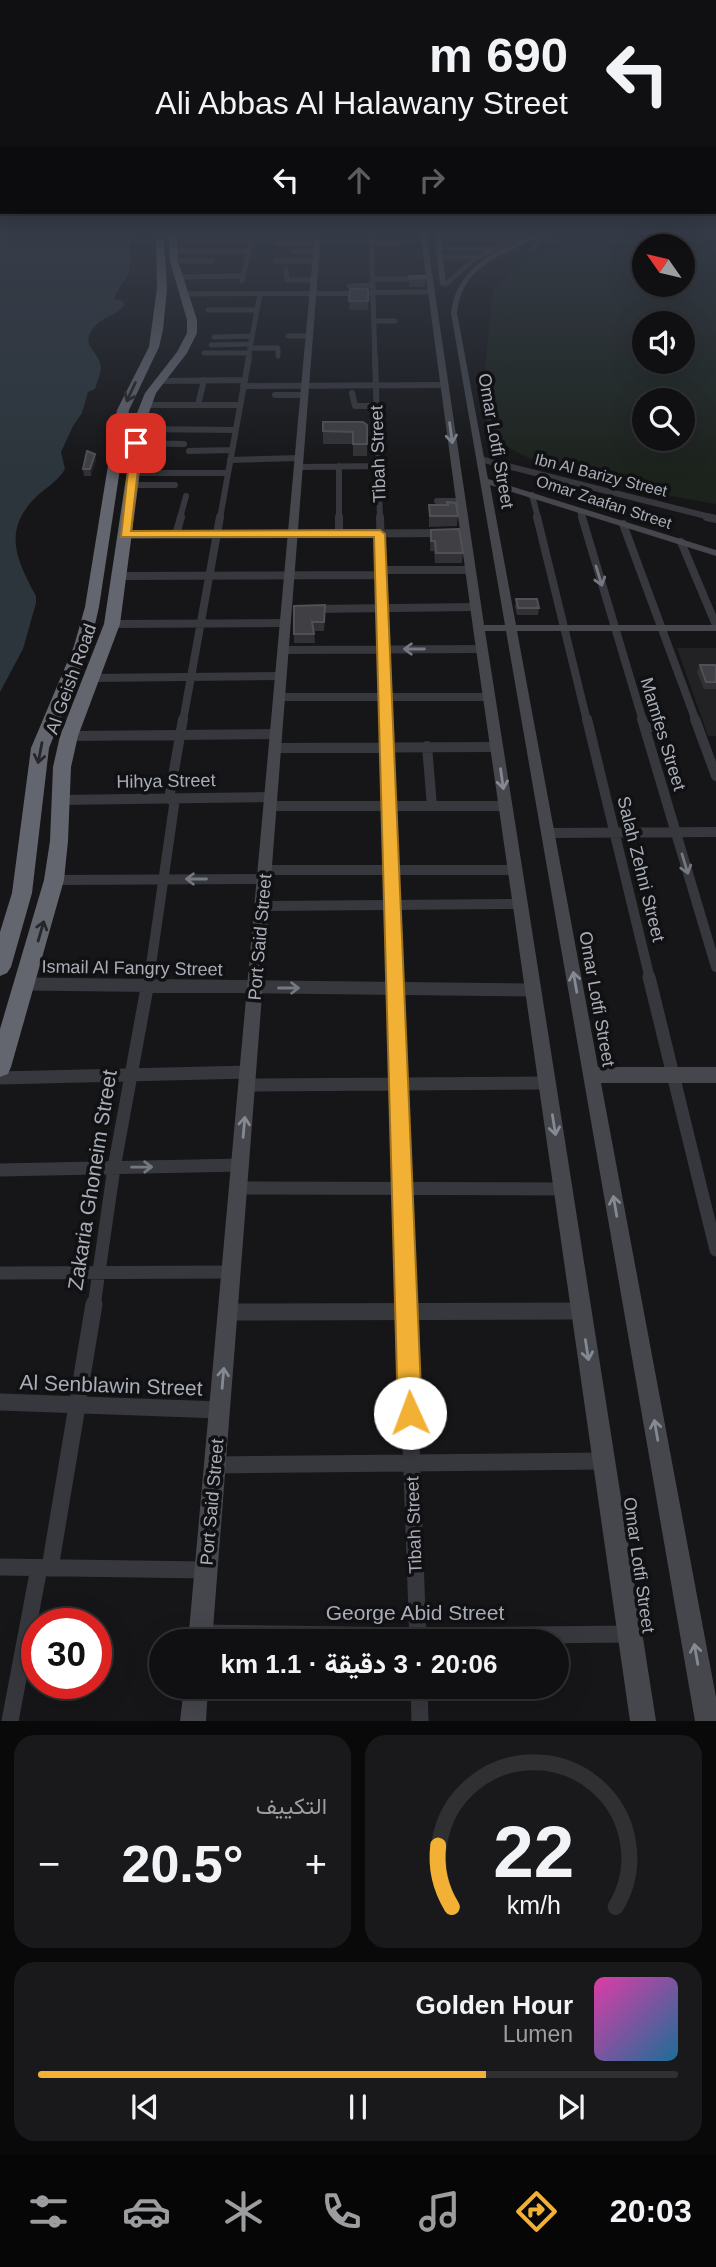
<!DOCTYPE html>
<html lang="ar">
<meta charset="utf-8">
<style>
:root{--surface:#101012;--page:#19191b;--text:#f1f3f6;--muted:#9c9d9f;--line:#303032;--accent:#f2b134}
body{margin:0;font-family:Helvetica,Vazirmatn,sans-serif;background:var(--page);color:var(--text);direction:rtl;height:100vh;display:flex;flex-direction:column;font-size:26px;white-space:nowrap}
*{box-sizing:border-box;margin:0}
p{font-size:23px;color:var(--muted)}
.icon{flex:none;width:38px;height:38px;fill:none;stroke:currentColor;stroke-width:2;stroke-linecap:round;stroke-linejoin:round}
.map{position:relative;height:1721px;overflow:hidden;direction:ltr}
.drawer{display:flex;flex-direction:column;gap:14px;padding:14px;background:#09090a;flex:1}
.drawer>*{flex:none}
.guide{position:absolute;left:0px;top:0px;width:718px;height:214px;box-shadow:0 7px 28px #0002,0 0 0 2px var(--line);direction:rtl;background:#101012;color:var(--text);overflow:hidden}
.needle{width:46px;rotate:304deg}
.fabs{position:absolute;left:632px;top:234px;display:grid;gap:14px}
.fabs a{display:grid;place-items:center;width:63px;height:63px;border-radius:50%;background:var(--surface);box-shadow:0 7px 28px #0002,0 0 0 2px var(--line);font-size:35px}
.speed{position:absolute;left:21px;top:1608px;display:flex;gap:14px;font-size:35px;font-weight:700;text-align:center}
.speed>*{display:grid;place-content:center;width:91px;height:91px;border-radius:50%;background:var(--surface);box-shadow:0 7px 28px #0002,0 0 0 2px var(--line);line-height:1}
.speed .limit{border:10px solid #d22;background:#fff;color:#111}
.pin{position:absolute;display:grid;place-items:center;width:60px;height:60px;color:#fff;margin:-30px;border-radius:14px;box-shadow:0 4px 10px #0006}
.me{position:absolute;width:77px;margin:-38px;rotate:358deg;stroke-linejoin:round;filter:drop-shadow(0 0 5px #0008)}
.turn{display:flex;align-items:center;gap:24px;height:147px;padding:0 35px;font-size:32px}
.turn .icon{width:91px;height:91px;stroke-width:2.5}
.turn b{display:block;font-size:49px;line-height:60px}
.lanes{display:flex;align-items:center;height:66px;padding:0 35px;background:#0003;justify-content:center;gap:35px;direction:ltr}
.lanes .off{opacity:.35}
.big{font-size:52px;font-weight:800;line-height:1.1}
.drawer .tile{flex:1;display:flex;flex-direction:column;justify-content:center;gap:10px;min-width:0;padding:0 24px;border-radius:21px;background:var(--page)}
.drawer .dial{align-items:center;gap:0}
.dial svg{height:182px;overflow:visible;fill:none;stroke:var(--line);stroke-width:7;stroke-linecap:round;text-anchor:middle}
.dial text{fill:var(--text);stroke:none}
.song{display:flex;align-items:center;gap:21px}
.cover{width:84px;height:84px;border-radius:10px;background:linear-gradient(135deg,hsl(320 70% 55%),hsl(200 70% 35%))}
.played{height:7px;border-radius:4px;background:linear-gradient(90deg,var(--accent) 70%,var(--line) 70%)}
.keys{display:flex;justify-content:space-around;direction:ltr}
.heat{display:flex;justify-content:space-between;align-items:center;font-size:38px;direction:ltr}
.drawer .tiles{flex:1;display:grid;gap:14px;grid-template-columns:1fr 1fr}
.tile:last-child{grid-column:span 2}
.trip{position:absolute;left:149px;top:1629px;width:420px;height:70px;border-radius:35px;background:var(--surface);box-shadow:0 7px 28px #0002,0 0 0 2px var(--line);font-weight:800;line-height:70px;text-align:center;direction:rtl}
.tab-bar{display:flex;height:112px;justify-content:space-around;align-items:center;background:#060607;color:var(--muted)}
.tab-bar .icon{width:49px;height:49px}
.tab-bar .current{color:var(--accent)}
.tab-bar b{font-size:32px;color:var(--text)}
.map>svg:first-child{display:block}
.built{fill:#222225}
.green{fill:#1c231d;fill-rule:evenodd}
.water{fill:#2c353c}
.lines{fill:none;stroke-linecap:round;stroke-linejoin:round}
.street-far5{stroke:#37383d;stroke-width:5}
.street-far4{stroke:#37383d;stroke-width:6}
.street-far3{stroke:#37383d;stroke-width:8}
.street-far2{stroke:#37383d;stroke-width:10}
.street-far1{stroke:#37383d;stroke-width:13}
.street{stroke:#37383d;stroke-width:17}
.secondary{fill:#45474d;fill-rule:evenodd}
.highway{fill:#63666e;fill-rule:evenodd}
.wall{fill:#323236}
.shaded-wall{fill:#212124}
.building{fill:#3f3f44;stroke:#4f5156;stroke-width:2}
.oneway{stroke:#26262a}
.oneway2{stroke:#858993}
.oneway3{stroke:#757881}
.route{fill:#f2b134;stroke:#9d7322;stroke-width:2}
.labels{text-anchor:middle;dominant-baseline:central;stroke-width:7;stroke-linejoin:round;paint-order:stroke}
.far-street-label{font-size:16px;fill:#a8adb8;stroke:#111113}
.street-label{font-size:18px;fill:#a8adb8;stroke:#111113}
.near-street-label{font-size:21px;fill:#a8adb8;stroke:#111113}
</style>
<div class="map">
<svg width="716" height="1721" viewBox="0 0 716 1721">
<rect width="100%" height="100%" fill="#161618"/>
<path class="built" d="M677 648H716V736H708Z"/>
<path class="green" d="M716 232V504C667 495 517 472 491 431 477 411 491 316 493 289 521 263 559 239 597 233 629 227 681 232 716 232ZM644 247H682V285H644ZM644 324H682V362H644ZM644 401H682V439H644Z"/>
<path class="water" d="M0 232H130C131 236 130 269 129 273 125 282 117 288 114 299L123 301 124 306C116 315 103 317 95 326 78 346 99 350 101 367 101 374 97 382 95 389L88 392 82 413 73 426 61 452 65 469C59 480 47 487 37 496 2 530 16 559 36 596V603L23 649 0 692Z"/>
<g class="lines">
<path class="street-far5" d="M371 232 375 359
M173 235H317
M438 238 514 237
M276 243H317
M371 243H397
M534 247 546 232
M439 248H493
M174 251H248
M294 251H316
M441 257H477
M174 261H212
M275 261H315
M286 270 287 280H313
M177 277 243 276
M372 279H430
M242 281 253 232
M446 284 473 260 527 232
M349 286 373 285
M182 294 431 292
M208 310H257
M374 321H395
M288 336H309
M214 337 252 336
M211 345 251 344
M250 348H278V356
M204 353H249
M248 359 260 294"/>
<path class="street-far4" d="M375 357 380 518
M159 381 244 380
M243 386 445 385
M352 393 355 406H376
M275 395H304
M144 405H240
M198 405 204 380
M138 429 235 430
M136 443 184 444
M189 451 231 450
M480 459 714 518
M230 460 299 458
M339 466V518
M299 467 378 466
M133 473H227
M131 485H175
M532 495 538 518
M437 501H461
M580 511 582 518
M180 518 186 496
M220 518 249 357"/>
<path class="street-far3" d="M339 517V534
M380 517 386 721
M537 517 587 721
M582 517 643 721
M707 517 716 519
M623 524 696 721
M125 535 445 533
M176 535 181 517
M681 542 716 625
M381 570H471
M120 576 381 575
M311 609 477 607
M112 624 286 623
M284 650 482 649
M92 678 282 676
M280 697H489
M183 721 220 517"/>
<path class="street-far2" d="M386 719 394 979
M587 719 650 979
M642 719 716 967
M695 719 716 776
M645 727H663
M69 736 277 734
M427 746 432 806
M276 748 497 747
M169 799 183 719
M60 800 272 797
M271 806H506
M547 833 716 832
M266 870H515
M54 880 264 879
M263 906 520 904
M149 979 175 799"/>
<path class="street-far1" d="M394 977 406 1306
M649 977 716 1250
M25 984 533 990
M0 1078 249 1072
M248 1085 547 1083
M0 1170 241 1165
M239 1188 563 1189
M0 1273 232 1272
M94 1306 114 1168 149 977"/>
<path class="street" d="M406 1304 418 1642
M228 1312 581 1311
M0 1402 220 1410
M215 1465 604 1461
M0 1567 206 1570
M50 1568 94 1304
M201 1633 418 1636 630 1634
M419 1687 420 1721
M10 1721 39 1568"/>
<path class="secondary" d="M315 232H321L212 1642H188Z
M420 232H426L484 625H505L451 313C457 264 499 250 539 232H548C509 255 463 260 457 313L488 479 716 550V556L490 485 516 625H716V631H517L598 1067H716V1083H601L716 1697V1721H695L506 631H485L656 1721H630L473 628Z
M434 232H440L446 284 443 286 440 284Z
M184 1687H208L206 1721H180Z"/>
<path class="highway" d="M168 232H176L178 261 197 320V333L187 353 156 393 147 418 120 624 78 736 71 767 68 841 64 880 11 1067 8 1074 0 1077V1029L44 880 50 841 53 767 60 736 104 624 135 418 145 393 177 352 187 333V320L170 261Z
M160 238 164 240 167 288 163 330 159 347 129 410 99 607 90 646 49 748 32 893 11 967 7 973 0 976V932L12 893 31 748 74 646 85 607 117 410 149 347 157 288 156 240Z"/>
</g>
<path class="wall" d="M409 276H425V287H409Z
M350 289H368V310H349Z
M367 425V456H353V444H323V431Z
M96 460 91 476H84L83 469Z
M429 505 458 516 457 526 429 527Z
M431 530 463 553 462 563H435L434 551H430Z
M516 599 539 608 538 615H517L515 607Z
M294 606 325 615 324 631H314L315 643H294Z
M700 665 716 668V689H704L697 672Z"/>
<path class="shaded-wall" d="M95 454 96 460 91 476 90 469Z"/>
<path class="building" d="M409 276H425V278L409 279Z
M350 289H368V301H349Z
M323 422H363L367 425V444H353V432L323 431Z
M87 451 95 454 90 469H83Z
M447 502 456 503 458 516H430L429 505H448Z
M459 529 463 553H436L435 541H431V530Z
M516 599H537L539 608H518Z
M325 605 324 622H312L314 634H294V606Z
M700 665H715L716 668V682H706Z"/>
<defs><path id="oneway-shaft" d="M-6 0H5M1.5-3L5.5 0L1.5 3" fill="none" stroke-width="1.6" stroke-linecap="round" stroke-linejoin="round" transform="scale(1.75)"/></defs>
<g class="oneway">
<use href="#oneway-shaft" transform="translate(131 392) rotate(115)"/>
<use href="#oneway-shaft" transform="translate(40 753) rotate(101)"/>
<use href="#oneway-shaft" transform="translate(41 931) rotate(-74)"/>
</g>
<g class="oneway2">
<use href="#oneway-shaft" transform="translate(451 433) rotate(82)"/>
<use href="#oneway-shaft" transform="translate(502 779) rotate(82)"/>
<use href="#oneway-shaft" transform="translate(575 982) rotate(-100)"/>
<use href="#oneway-shaft" transform="translate(554 1125) rotate(81)"/>
<use href="#oneway-shaft" transform="translate(244 1127) rotate(-85)"/>
<use href="#oneway-shaft" transform="translate(615 1206) rotate(-100)"/>
<use href="#oneway-shaft" transform="translate(587 1350) rotate(81)"/>
<use href="#oneway-shaft" transform="translate(223 1378) rotate(-85)"/>
<use href="#oneway-shaft" transform="translate(656 1430) rotate(-100)"/>
<use href="#oneway-shaft" transform="translate(696 1654) rotate(-100)"/>
</g>
<g class="oneway3">
<use href="#oneway-shaft" transform="translate(599 576) rotate(73)"/>
<use href="#oneway-shaft" transform="translate(414 649) rotate(180)"/>
<use href="#oneway-shaft" transform="translate(685 864) rotate(73)"/>
<use href="#oneway-shaft" transform="translate(196 879) rotate(180)"/>
<use href="#oneway-shaft" transform="translate(289 988)"/>
<use href="#oneway-shaft" transform="translate(142 1167) rotate(-1)"/>
</g>
<linearGradient id="sky" x2="0" y2="1"><stop stop-color="#0c0c0d"/><stop offset="0.49" stop-color="#363c48"/><stop offset="1" stop-color="#363c48" stop-opacity="0"/></linearGradient>
<rect width="716" height="473" fill="url(#sky)"/>
<path class="route" d="M136 440 141 443 131 531 380 530 385 534 422 1413 419 1421 410 1425 402 1421 398 1413 374 537H121L131 443Z"/>
<g class="labels">
<g class="far-street-label">
<text transform="translate(601 475) rotate(14)">Ibn Al Barizy Street</text>
<text transform="translate(604 502) rotate(18)">Omar Zaafan Street</text>
</g>
<g class="street-label">
<text transform="translate(496 441) rotate(80)">Omar Lotfi Street</text>
<text transform="translate(378 454) rotate(-92)">Tibah Street</text>
<text transform="translate(71 679) rotate(-70)">Al Geish Road</text>
<text transform="translate(663 734) rotate(73)">Mamfes Street</text>
<text transform="translate(166 781) rotate(-1)">Hihya Street</text>
<text transform="translate(641 869) rotate(76)">Salah Zehni Street</text>
<text transform="translate(260 937) rotate(-85)">Port Said Street</text>
<text transform="translate(132 968) rotate(1)">Ismail Al Fangry Street</text>
<text transform="translate(597 999) rotate(80)">Omar Lotfi Street</text>
<text transform="translate(212 1502) rotate(-85)">Port Said Street</text>
<text transform="translate(414 1525) rotate(-92)">Tibah Street</text>
<text transform="translate(639 1565) rotate(82)">Omar Lotfi Street</text>
</g>
<g class="near-street-label">
<text transform="translate(92 1180) rotate(-81)">Zakaria Ghoneim Street</text>
<text transform="translate(111 1385) rotate(2)">Al Senblawin Street</text>
<text x="415" y="1612">George Abid Street</text>
</g>
</g>
</svg>
<div class="fabs">
<a><svg class="needle" viewBox="-14 -14 28 28"><path d="M0-13l5 13h-10z" fill="#e53935"/><path d="M0 13l5-13h-10z" fill="#9c9d9f"/></svg></a>
<a><svg class="icon" aria-label="sound" viewBox="0 0 24 24"><path d="M4 9h4l5-4v14l-5-4H4zM17 9q2 3 0 6"/></svg></a>
<a><svg class="icon" aria-label="search" viewBox="0 0 24 24"><circle cx="10" cy="10" r="6"/><path d="M15 15l6 6"/></svg></a>
</div>
<div class="speed"><div class="limit">30</div></div>
<div class="pin" style="left:136px;top:443px;background:#d93025"><svg class="icon" aria-label="arrive" viewBox="0 0 24 24"><path d="M6 21V4h12l-3 4 3 4H6"/></svg></div>
<svg class="me" style="left:410px;top:1413px" viewBox="-20 -20 40 40"><circle r="19" fill="#fff"/><path d="M0-13L10 11 0 6-10 11z" fill="#f2b134"/></svg>
<div class="trip">20:06 · 3 دقيقة · 1.1 km</div>
<div class="guide">
<div class="turn"><svg class="icon" aria-label="left" viewBox="0 0 24 24"><path d="M17 20v-9H6M10 6l-5 5 5 5"/></svg><div><b>690 m</b>Ali Abbas Al Halawany Street</div></div>
<div class="lanes"><svg class="icon" aria-label="left" viewBox="0 0 24 24"><path d="M17 20v-9H6M10 6l-5 5 5 5"/></svg><svg class="icon off" aria-label="ahead" viewBox="0 0 24 24"><path d="M12 20V5M6 11l6-6 6 6"/></svg><svg class="icon off" aria-label="right" viewBox="0 0 24 24"><path d="M7 20v-9h11M14 6l5 5-5 5"/></svg></div>
</div>
</div>
<section class="drawer">
<div class="tiles">
<div class="tile dial"><svg viewBox="0 0 100 80">
<path d="M14 69A42 42 0 1 1 86 69"/>
<path d="M14 69A42 42 0 0 1 8 42" stroke="#f2b134"/>
<text x="50" y="56" font-size="32" font-weight="700">22</text>
<text x="50" y="72" font-size="11">km/h</text>
</svg></div>
<div class="tile"><p>التكييف</p>
<div class="heat"><a>−</a><b class="big">20.5°</b><a>+</a></div>
</div>
<div class="tile">
<div class="song"><i class="cover"></i><div><b>Golden Hour</b><p>Lumen</p></div></div>
<div class="played"></div>
<div class="keys"><svg class="icon" aria-label="previous" viewBox="0 0 24 24"><path d="M18 5L8 12l10 7zM5 5v14"/></svg><svg class="icon" aria-label="pause" viewBox="0 0 24 24"><path d="M8 5v14M16 5v14"/></svg><svg class="icon" aria-label="next" viewBox="0 0 24 24"><path d="M6 5l10 7-10 7zM19 5v14"/></svg></div>
</div>
</div>
</section>
<nav class="tab-bar">
<b>20:03</b>
<svg class="icon current" aria-label="directions" viewBox="0 0 24 24"><path d="M12 3l9 9-9 9-9-9zM9 14v-3h6M13 9l2 2-2 2"/></svg>
<svg class="icon" aria-label="music" viewBox="0 0 24 24"><path d="M9 18V5l10-2v13"/><circle cx="6" cy="18" r="3"/><circle cx="16" cy="16" r="3"/></svg>
<svg class="icon" aria-label="phone" viewBox="0 0 24 24"><path d="M5 4h4l2 5-3 2q2 4 5 5l2-3 5 2v4C11 20 4 13 5 4z"/></svg>
<svg class="icon" aria-label="climate" viewBox="0 0 24 24"><path d="M12 3v18M4 7l16 10M4 17L20 7"/></svg>
<svg class="icon" aria-label="car" viewBox="0 0 24 24"><path d="M5 17H2v-5l4-1 3-4h7l3 4 3 1v5h-3M9 17h6M6 11h13"/><circle cx="7" cy="17" r="2"/><circle cx="17" cy="17" r="2"/></svg>
<svg class="icon" aria-label="filters" viewBox="0 0 24 24"><path d="M4 7h16M4 17h16"/><circle cx="9" cy="7" r="2"/><circle cx="15" cy="17" r="2"/></svg>
</nav>
